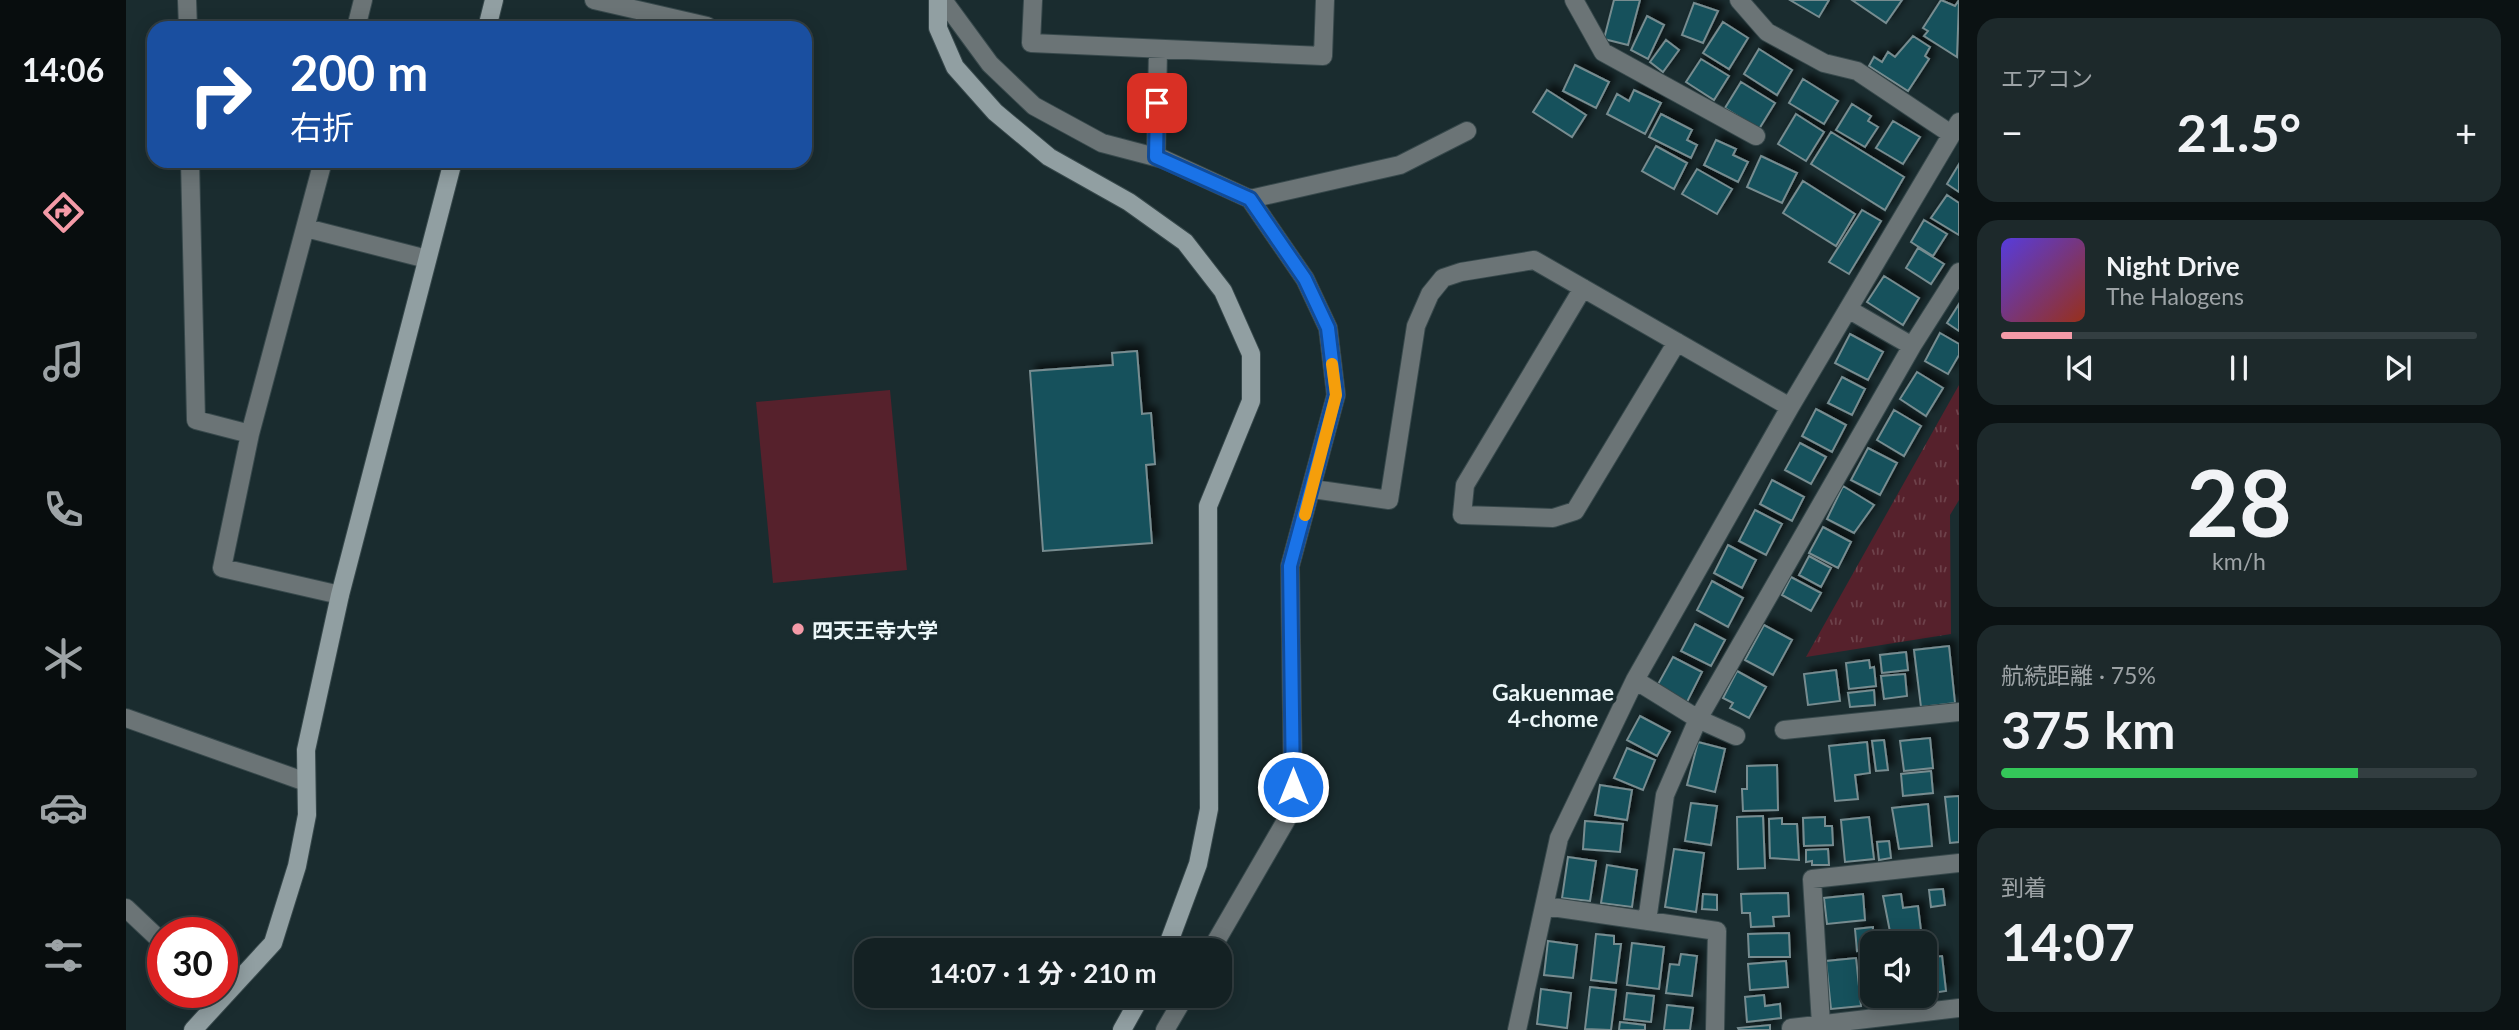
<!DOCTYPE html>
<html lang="ja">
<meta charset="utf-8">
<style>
:root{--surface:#142123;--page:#1d292b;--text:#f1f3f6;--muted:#9da3a6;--line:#333e41;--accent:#f49aa7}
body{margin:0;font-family:Lato,"Noto Sans JP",sans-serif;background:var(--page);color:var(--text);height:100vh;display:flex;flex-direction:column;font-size:26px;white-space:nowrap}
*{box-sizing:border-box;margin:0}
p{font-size:23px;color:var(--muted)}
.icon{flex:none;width:38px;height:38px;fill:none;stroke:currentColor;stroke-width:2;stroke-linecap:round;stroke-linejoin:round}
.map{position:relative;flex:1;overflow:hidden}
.drawer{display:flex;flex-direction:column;gap:18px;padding:18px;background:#0b1213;width:560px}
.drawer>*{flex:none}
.guide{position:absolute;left:21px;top:21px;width:665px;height:147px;border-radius:21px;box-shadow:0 4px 18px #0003,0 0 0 2px var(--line);background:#1a4fa0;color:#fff;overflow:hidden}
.buttons{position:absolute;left:1734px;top:931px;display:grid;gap:14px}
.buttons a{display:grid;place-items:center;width:77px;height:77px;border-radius:14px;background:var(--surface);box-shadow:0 4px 18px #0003,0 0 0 2px var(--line);font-size:35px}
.speed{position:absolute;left:21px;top:917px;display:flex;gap:14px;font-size:35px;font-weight:700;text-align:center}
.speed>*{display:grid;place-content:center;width:91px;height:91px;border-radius:50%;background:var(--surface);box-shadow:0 4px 18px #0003,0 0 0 2px var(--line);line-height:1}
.speed .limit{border:10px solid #d22;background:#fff;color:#111}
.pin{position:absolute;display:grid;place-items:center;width:60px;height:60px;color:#fff;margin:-30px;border-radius:14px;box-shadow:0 4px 10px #0006}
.me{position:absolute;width:77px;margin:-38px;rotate:0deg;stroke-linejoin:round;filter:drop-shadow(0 0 5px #0008)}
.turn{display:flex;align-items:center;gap:24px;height:147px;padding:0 28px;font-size:32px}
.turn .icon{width:91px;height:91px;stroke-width:2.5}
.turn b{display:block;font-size:49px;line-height:60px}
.big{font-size:52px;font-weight:700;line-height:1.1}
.drawer .tile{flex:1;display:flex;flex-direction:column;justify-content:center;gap:10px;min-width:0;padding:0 24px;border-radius:21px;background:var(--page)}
.drawer .dial{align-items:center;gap:0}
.dial b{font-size:91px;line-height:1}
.song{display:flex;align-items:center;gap:21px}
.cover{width:84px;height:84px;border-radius:10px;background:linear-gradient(135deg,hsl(250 70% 55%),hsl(10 70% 35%))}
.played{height:7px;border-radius:4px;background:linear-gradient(90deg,var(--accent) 15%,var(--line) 15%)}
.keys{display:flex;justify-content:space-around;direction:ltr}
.heat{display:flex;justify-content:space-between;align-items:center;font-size:38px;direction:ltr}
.charge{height:10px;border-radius:5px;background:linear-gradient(90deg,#34c759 75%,var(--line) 0)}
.trip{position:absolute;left:728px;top:938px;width:378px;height:70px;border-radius:21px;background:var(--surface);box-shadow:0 4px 18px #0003,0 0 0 2px var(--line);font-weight:700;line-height:70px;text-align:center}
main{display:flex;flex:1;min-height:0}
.tab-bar{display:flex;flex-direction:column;width:126px;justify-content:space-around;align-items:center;background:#080d0e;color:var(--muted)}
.tab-bar .icon{width:49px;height:49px}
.tab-bar .selected{color:var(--accent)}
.tab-bar b{font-size:32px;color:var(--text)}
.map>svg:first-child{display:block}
.park{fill:url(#park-tufts)}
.pitch{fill:#56212c}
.building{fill:#13515b;stroke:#778c90;stroke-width:2;filter:url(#shadow)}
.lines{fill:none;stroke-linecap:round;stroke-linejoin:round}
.street-casing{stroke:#37484b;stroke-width:20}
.secondary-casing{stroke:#37484b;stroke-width:20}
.street{stroke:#6b7476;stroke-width:18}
.secondary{stroke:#919fa2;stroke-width:18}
.route-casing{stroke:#114b97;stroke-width:18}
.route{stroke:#1a73e8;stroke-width:12}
.slow{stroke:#f59e0b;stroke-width:12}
.poi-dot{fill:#f49aa7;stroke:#1a2c2f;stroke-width:2.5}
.labels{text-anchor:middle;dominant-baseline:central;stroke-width:7;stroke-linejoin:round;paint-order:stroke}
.poi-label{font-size:21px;font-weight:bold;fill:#ecf7f9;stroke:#1a2c2f;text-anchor:start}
.neighbourhood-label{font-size:23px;font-weight:bold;fill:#ecf7f9;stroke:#1a2c2f}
</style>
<main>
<nav class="tab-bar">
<b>14:06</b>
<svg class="icon selected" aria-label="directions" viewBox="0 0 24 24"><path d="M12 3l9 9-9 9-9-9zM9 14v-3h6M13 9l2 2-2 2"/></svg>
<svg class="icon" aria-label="music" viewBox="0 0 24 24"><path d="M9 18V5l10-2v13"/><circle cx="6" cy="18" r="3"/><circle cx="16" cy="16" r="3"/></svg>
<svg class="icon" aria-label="phone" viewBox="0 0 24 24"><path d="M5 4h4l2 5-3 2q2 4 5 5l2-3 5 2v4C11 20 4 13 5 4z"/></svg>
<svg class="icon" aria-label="climate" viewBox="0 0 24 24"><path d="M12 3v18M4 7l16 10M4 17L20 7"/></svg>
<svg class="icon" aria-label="car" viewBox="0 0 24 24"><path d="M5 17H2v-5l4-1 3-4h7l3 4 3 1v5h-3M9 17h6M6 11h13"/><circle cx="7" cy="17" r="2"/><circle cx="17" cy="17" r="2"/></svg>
<svg class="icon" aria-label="filters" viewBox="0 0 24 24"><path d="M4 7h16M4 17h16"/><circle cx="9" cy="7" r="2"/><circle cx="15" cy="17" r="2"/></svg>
</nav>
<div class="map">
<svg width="1833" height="1030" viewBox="0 0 1833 1030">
<defs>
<pattern id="park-tufts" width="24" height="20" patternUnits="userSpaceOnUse" patternTransform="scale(1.75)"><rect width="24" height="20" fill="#56212c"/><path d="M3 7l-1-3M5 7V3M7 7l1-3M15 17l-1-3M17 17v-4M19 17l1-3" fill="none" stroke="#6e424b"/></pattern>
<filter id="shadow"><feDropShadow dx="6" dy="-6" stdDeviation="3.5" flood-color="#0009"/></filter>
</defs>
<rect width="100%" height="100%" fill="#1a2c2f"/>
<path class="park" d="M1833 385V500L1824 515 1825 634 1680 657Z"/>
<path class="pitch" d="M764 390 781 570 647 583 630 402Z"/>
<path class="building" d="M1488 0H1514L1502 45 1478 39Z
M1664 0H1703L1693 17Z
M1726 0H1776L1760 23Z
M1815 0 1829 6 1833 0 1831 57 1798 36 1802 31 1797 28Z
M1568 3 1592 11 1577 43 1556 35Z
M1521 16 1538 25 1522 59 1505 50Z
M1597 22 1622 38 1603 69 1577 53Z
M1787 36 1804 47 1799 56 1803 59 1782 91 1743 66 1748 57 1756 62 1762 52 1769 57Z
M1540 40 1553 50 1537 72 1524 62Z
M1633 49 1666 70 1651 95 1618 74Z
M1575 59 1603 76 1588 100 1560 82Z
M1449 65 1483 82 1470 108 1437 91Z
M1677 79 1712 101 1698 124 1663 103Z
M1615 82 1649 103 1633 129 1599 108Z
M1421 90 1460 115 1446 137 1407 112Z
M1508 90 1535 103 1519 134 1481 114 1491 94 1503 101Z
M1726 104 1745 116 1742 121 1752 127 1739 147 1710 130Z
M1535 114 1566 130 1561 140 1571 145 1565 158 1523 137Z
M1670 114 1698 132 1680 161 1652 144Z
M1767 121 1794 137 1777 164 1750 148Z
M1705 132 1778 177 1759 210 1685 164Z
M1590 140 1610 149 1607 155 1622 162 1612 182 1578 165Z
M1530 146 1561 163 1548 189 1516 171Z
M1635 156 1671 173 1656 203 1621 187Z
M1833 164V192L1821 184Z
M1571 169 1606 189 1591 214 1556 194Z
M1677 181 1729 214 1710 246 1657 213Z
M1821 195 1833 203V235L1805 218Z
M1736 210 1755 221 1723 274 1703 262Z
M1798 220 1821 234 1807 256 1785 242Z
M1792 248 1818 264 1805 284 1780 268Z
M1758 276 1793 298 1777 325 1741 302Z
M1833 304V331L1821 323Z
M1814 333 1833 344V355L1822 374 1799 361Z
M1724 334 1757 352 1742 380 1709 363Z
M1011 351 1016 414 1025 413 1029 464 1020 465 1026 543 917 551 904 371 987 365 986 353Z
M1791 372 1817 388 1800 416 1774 399Z
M1716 377 1739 389 1726 415 1702 403Z
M1690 409 1720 425 1706 452 1676 436Z
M1768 410 1795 426 1778 456 1751 440Z
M1674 443 1700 457 1685 484 1659 470Z
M1742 448 1771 463 1754 495 1725 480Z
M1646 480 1678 497 1666 521 1634 504Z
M1717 486 1748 505 1728 533 1701 519Z
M1629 510 1656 524 1640 555 1613 541Z
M1697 527 1725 542 1712 568 1683 553Z
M1602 545 1630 560 1616 588 1588 573Z
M1683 556 1705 568 1695 587 1673 575Z
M1665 577 1695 593 1685 611 1656 595Z
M1586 581 1617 598 1602 627 1571 610Z
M1569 624 1599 640 1585 666 1555 651Z
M1638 625 1666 640 1647 675 1619 660Z
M1823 646 1829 703 1795 707 1788 650Z
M1780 652 1782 670 1756 673 1754 655Z
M1547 657 1576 672 1561 702 1531 686Z
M1743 660 1744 668 1748 667 1750 686 1723 689 1720 663Z
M1710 670 1714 701 1682 705 1678 674Z
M1611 671 1640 687 1623 718 1604 708 1607 703 1597 698Z
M1779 674 1781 696 1758 699 1755 676Z
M1748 690 1749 705 1724 707 1722 693Z
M1514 716 1544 732 1531 756 1501 740Z
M1804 738 1807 768 1778 771 1774 741Z
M1758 740 1762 770 1750 771 1746 741Z
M1572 742 1599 749 1589 792 1561 785Z
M1741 742 1744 773 1729 775 1732 799 1709 801 1703 746Z
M1501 748 1529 760 1517 790 1488 778Z
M1651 765 1652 810 1617 811 1616 789H1621V766Z
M1805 771 1807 793 1777 796 1775 774Z
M1474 785 1506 790 1501 820 1469 815Z
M1833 796V842L1824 843 1819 797Z
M1565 803 1591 806 1585 845 1559 841Z
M1802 804 1806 846 1773 849 1766 808Z
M1637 816 1639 868 1612 869 1611 817Z
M1699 817V826H1706L1707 845 1678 846 1677 818Z
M1743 817 1748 859 1719 862 1715 820Z
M1656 818V824H1671L1673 860 1644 858 1643 819Z
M1459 821 1497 824 1494 852 1457 849Z
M1763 841 1765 858 1753 860 1751 842Z
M1548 849 1578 853 1570 912 1539 907Z
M1702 849 1703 865H1686V861L1680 862V850Z
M1442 857 1470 861 1464 901 1436 898Z
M1481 865 1511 870 1506 907 1475 903Z
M1817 889 1819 905 1805 907 1803 890Z
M1662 893 1663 916 1647 917 1648 926 1625 927 1624 913H1616L1615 894Z
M1577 894 1591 895V910L1576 909Z
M1737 894 1739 920 1701 924 1698 898Z
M1775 894 1777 908 1792 906 1796 939 1766 942 1757 896Z
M1747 927 1746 949 1731 951 1729 929Z
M1663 933 1664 957H1623L1622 934Z
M1470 934 1488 936V944H1495L1490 983 1465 980Z
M1422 941 1451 945 1447 978 1418 975Z
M1506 943 1538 947 1533 989 1501 985Z
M1555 954 1571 956 1566 996 1540 993 1544 964 1553 965Z
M1816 956 1820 991 1799 994V958Z
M1730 958 1735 1006 1705 1009 1700 961Z
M1660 961 1662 987 1624 990 1622 964Z
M1464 987 1490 990 1485 1030 1459 1029Z
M1415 989 1445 993 1441 1028 1411 1024Z
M1501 993 1528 996 1525 1022 1498 1019Z
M1638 995 1639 1006 1654 1004 1655 1018 1621 1022 1619 997Z
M1541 1005 1567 1008 1564 1030H1538Z
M1494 1022 1519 1025V1030H1493Z
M1644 1025V1030H1613L1612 1028Z"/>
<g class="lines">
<g class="street-casing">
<path id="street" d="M61 0 62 28
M468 0 581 26
M817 0 864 64 908 106 976 143 1037 159 1124 199 1179 279 1202 328 1210 395 1164 566 1167 787 1162 817 1085 950
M907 0 905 43 1197 56 1199 0
M1448 0 1477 52 1630 136
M1613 0 1641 32 1698 63 1731 71 1825 134
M230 28 237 0
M1030 157 1032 49
M64 161 70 420 124 434
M197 161 124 434 96 568 214 595
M1124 199 1274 165 1341 131
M180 228 301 259
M1457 288 1339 485 1336 515 1427 518 1449 511 1551 342
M1722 309 1786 346
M1187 489 1263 500 1290 326 1304 294 1317 278 1335 272 1408 260 1664 407
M1509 680 1572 719 1610 736
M0 718 180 782
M1658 730 1833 712
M1419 906 1591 931 1589 1030
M0 908 37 943
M1521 921 1539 795 1572 719 1786 346 1833 272
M1695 1024 1686 879 1833 863
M1665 1028 1833 1008
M1039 1030 1059 996
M1391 1030 1433 838 1509 680 1664 407 1833 122"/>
</g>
<g class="secondary-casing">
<path id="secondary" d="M812 0V28L829 67 869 112 923 157 1003 202 1059 242 1097 291 1125 354V401L1082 506 1083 809 1072 864 1040 950
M361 28 368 0
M67 1030 147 943 171 866 181 815 180 750 214 595 327 161
M996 1030 1015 996"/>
</g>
<use href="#street" class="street"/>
<use href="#secondary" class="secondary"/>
</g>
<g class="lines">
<g class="route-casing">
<path id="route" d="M1031 103 1030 157 1124 199 1179 279 1202 328 1210 395 1164 566 1167 787"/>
</g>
<use href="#route" class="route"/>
<path class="slow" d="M1179 515 1210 395 1206 364"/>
</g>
<circle class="poi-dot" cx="672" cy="629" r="7"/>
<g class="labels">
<g class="poi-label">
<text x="686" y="629">四天王寺大学</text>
</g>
<g class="neighbourhood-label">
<text x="1427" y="692">Gakuenmae<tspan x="1427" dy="26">4-chome</tspan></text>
</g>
</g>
</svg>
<div class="buttons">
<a><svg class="icon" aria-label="sound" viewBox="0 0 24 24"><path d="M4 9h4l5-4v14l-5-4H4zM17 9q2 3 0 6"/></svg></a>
</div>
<div class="speed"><div class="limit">30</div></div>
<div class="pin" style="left:1031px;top:103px;background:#d93025"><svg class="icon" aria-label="arrive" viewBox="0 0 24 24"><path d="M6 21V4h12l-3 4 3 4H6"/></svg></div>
<svg class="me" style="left:1167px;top:787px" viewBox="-20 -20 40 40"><circle r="17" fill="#1a73e8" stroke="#fff" stroke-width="3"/><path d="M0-11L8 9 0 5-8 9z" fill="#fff"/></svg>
<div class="trip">14:07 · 1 分 · 210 m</div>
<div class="guide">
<div class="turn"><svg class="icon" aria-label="right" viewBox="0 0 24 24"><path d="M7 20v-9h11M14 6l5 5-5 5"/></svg><div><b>200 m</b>右折</div></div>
</div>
</div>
<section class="drawer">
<div class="tile"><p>エアコン</p>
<div class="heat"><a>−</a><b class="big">21.5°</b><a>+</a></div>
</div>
<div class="tile">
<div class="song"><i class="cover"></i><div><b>Night Drive</b><p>The Halogens</p></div></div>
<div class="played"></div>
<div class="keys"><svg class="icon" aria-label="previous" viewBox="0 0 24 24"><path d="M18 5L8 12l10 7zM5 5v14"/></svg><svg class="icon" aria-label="pause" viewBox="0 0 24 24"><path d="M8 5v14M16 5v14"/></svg><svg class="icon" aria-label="next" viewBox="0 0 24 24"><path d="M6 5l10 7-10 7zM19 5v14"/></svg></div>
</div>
<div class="tile dial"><b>28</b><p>km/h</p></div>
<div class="tile"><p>航続距離 · 75%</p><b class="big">375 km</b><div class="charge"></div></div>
<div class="tile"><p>到着</p><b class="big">14:07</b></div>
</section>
</main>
